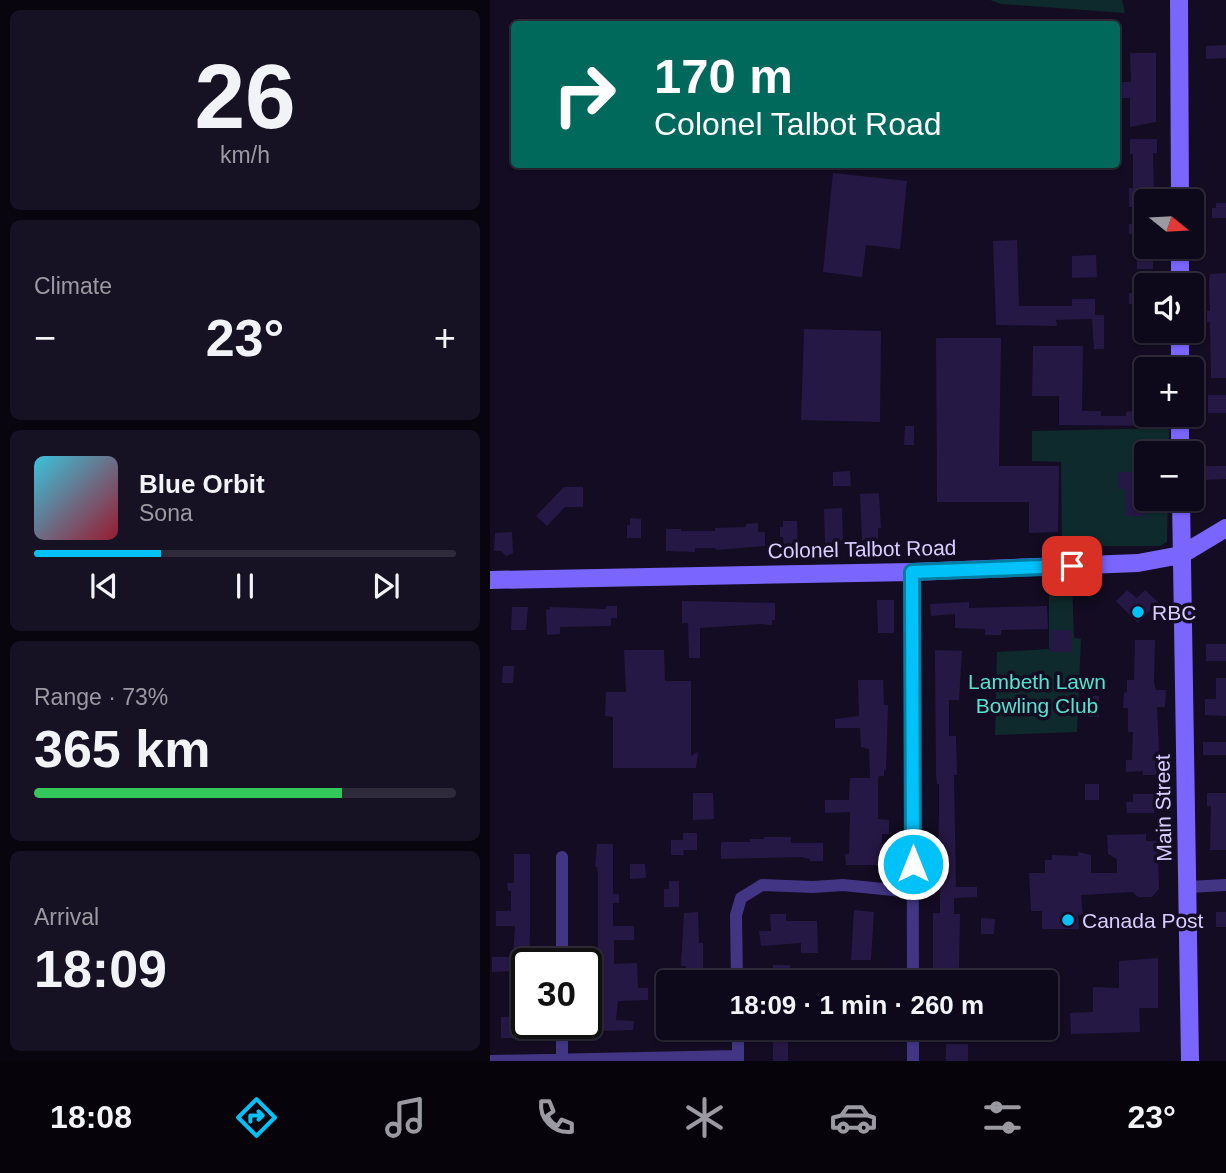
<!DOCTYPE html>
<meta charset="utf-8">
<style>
:root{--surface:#0e091a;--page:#171223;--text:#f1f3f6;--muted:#9b9aa2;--line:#2e2a39;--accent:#00c2f9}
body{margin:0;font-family:Helvetica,sans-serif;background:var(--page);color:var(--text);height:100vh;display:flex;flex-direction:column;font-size:26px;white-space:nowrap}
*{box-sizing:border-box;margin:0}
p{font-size:23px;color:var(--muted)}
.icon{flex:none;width:38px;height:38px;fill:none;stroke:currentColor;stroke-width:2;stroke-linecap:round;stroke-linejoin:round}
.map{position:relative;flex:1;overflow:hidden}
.details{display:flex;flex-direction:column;gap:10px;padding:10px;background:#08050e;width:490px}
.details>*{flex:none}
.banner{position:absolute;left:21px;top:21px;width:609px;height:147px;border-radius:7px;box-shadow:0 2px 5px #0004,0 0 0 2px var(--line);background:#00695c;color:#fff;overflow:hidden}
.needle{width:46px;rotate:108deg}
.buttons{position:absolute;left:644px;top:189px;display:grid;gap:14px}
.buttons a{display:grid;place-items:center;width:70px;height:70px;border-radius:7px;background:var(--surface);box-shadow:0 2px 5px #0004,0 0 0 2px var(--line);font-size:35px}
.speed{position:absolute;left:21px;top:948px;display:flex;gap:14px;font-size:35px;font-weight:700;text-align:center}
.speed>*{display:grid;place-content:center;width:91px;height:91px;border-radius:50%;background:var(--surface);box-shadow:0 2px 5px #0004,0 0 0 2px var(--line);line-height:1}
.speed .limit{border:4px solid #111;border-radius:10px;background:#fff;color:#111}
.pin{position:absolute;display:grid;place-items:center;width:60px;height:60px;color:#fff;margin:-30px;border-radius:14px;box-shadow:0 4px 10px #0006}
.me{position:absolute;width:77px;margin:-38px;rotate:0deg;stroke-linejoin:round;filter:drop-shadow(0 0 5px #0008)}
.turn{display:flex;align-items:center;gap:24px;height:147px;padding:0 28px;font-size:32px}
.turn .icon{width:91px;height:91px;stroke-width:2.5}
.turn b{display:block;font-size:49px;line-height:60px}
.big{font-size:52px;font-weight:700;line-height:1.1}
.details .tile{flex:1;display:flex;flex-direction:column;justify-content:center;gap:10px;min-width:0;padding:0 24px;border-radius:10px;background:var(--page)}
.details .dial{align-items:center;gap:0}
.dial b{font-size:91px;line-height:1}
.song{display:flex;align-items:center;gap:21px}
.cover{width:84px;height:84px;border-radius:10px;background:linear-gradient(135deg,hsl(190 70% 55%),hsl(350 70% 35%))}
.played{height:7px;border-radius:4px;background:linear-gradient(90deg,var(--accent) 30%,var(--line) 30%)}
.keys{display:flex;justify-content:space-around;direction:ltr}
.heat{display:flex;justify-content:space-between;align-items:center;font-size:38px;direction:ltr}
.charge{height:10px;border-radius:5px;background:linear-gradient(90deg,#34c759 73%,var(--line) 0)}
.trip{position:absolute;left:166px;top:970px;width:402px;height:70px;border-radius:7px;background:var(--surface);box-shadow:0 2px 5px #0004,0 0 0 2px var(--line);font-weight:700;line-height:70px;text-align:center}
.dock{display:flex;height:112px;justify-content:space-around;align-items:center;background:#06040a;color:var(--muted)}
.dock .icon{width:49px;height:49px}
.dock .selected{color:var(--accent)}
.dock b{font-size:32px;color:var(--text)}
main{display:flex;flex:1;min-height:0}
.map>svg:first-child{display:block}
.green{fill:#0f2a2c}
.building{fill:#261844}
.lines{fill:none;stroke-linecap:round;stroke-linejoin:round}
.street{stroke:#423583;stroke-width:12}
.secondary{stroke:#7b65ff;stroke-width:18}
.route-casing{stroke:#007ea2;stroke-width:18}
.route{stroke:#00c2f9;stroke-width:12}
.poi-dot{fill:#00c2f9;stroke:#130c22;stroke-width:2.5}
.labels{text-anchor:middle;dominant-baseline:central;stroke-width:7;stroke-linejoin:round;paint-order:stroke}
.street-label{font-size:21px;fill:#d9ceff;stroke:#130c22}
.poi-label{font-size:21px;fill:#d9ceff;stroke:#130c22;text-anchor:start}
.park-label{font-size:21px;fill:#55e4d1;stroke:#130c22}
</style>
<main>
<section class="details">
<div class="tile dial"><b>26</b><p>km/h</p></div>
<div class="tile"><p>Climate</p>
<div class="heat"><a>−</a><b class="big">23°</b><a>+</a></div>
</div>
<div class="tile">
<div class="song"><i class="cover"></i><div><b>Blue Orbit</b><p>Sona</p></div></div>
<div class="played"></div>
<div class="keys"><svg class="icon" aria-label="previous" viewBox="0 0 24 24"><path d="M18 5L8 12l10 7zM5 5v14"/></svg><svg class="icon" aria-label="pause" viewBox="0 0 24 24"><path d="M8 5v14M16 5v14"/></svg><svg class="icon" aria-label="next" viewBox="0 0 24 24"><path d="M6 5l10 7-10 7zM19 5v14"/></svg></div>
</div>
<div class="tile"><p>Range · 73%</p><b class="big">365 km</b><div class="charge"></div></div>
<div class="tile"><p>Arrival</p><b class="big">18:09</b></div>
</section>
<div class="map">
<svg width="736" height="1061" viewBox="0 0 736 1061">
<rect width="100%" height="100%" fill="#130c22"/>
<path class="green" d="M500 0H632L635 13 511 4Z
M679 428V453H656V499H678L677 542 670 546H572L571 462 542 461V431Z
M559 581 582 582 584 638 591 639 587 732 505 735 507 652 559 649Z"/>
<path class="building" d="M736 45V58L716 59V46Z
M640 53H666V122L640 127V98H629V82H641Z
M640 139H667V153H663L664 201H656V250H666V261H663V269H647L646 234H639V224H644V207H639V188H643V154H640Z
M343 173 417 181 410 249 376 245 372 277 333 272Z
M726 203H736V218H722V208H726Z
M527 240 529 306H582V299H605V315H614V349H604L602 319 566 320 567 326 506 325 503 241Z
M606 255 607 277 582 278V256Z
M736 273V378H721L720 322H717V311H720L719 281 720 274Z
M656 292V337H648V304H639V293Z
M314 329 391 331 390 422 311 420Z
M446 338H511L509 466H569L568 532 539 533V502H447Z
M543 346H593L592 411H611V416H636V412L656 409V415H662L663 426 569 425V396H542Z
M650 356H671V369H651Z
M718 395H736V413H718Z
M415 426H424V445H414Z
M711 466H736V479L712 480Z
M360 471 361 486H343V472Z
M628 472H654L655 516H636L635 489H628Z
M74 487H93V507H75L57 526 46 516Z
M389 493 391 528H388V539L372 540 370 494Z
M352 508 353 544 335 545 334 509Z
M140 518 151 519V538H137V525H140Z
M293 521H307L308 547 294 548 293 537H290V527H293Z
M268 523V532H275V546L226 550 225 548H205V552L176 551V529H191V531H225V528L256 527V524Z
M22 532 23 553 16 556 11 551H4L5 533Z
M637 590 647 598 655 590 668 602 648 623 626 601Z
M387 600H404V633H388Z
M192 601 285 603V620H282V625L270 624 210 628V658H199L198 623H192Z
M479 602V608L557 606 558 629 511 630V635H495V629L465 628V614L441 616 440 604Z
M116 606H127V618H121V626L70 627V634L57 635 56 610 60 609 59 607 116 609Z
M22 607H38L36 630H21Z
M561 630H582V652H560Z
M645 640H665L664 683 666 690H676L675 707H667L670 775H653V771L636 772V760H642L643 732H638V708H633L634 693 637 692V680H644Z
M716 644H736V661H716Z
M134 650H174L175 681H201V756L208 752 206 768H123V717L115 716 116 692H136Z
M445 650 472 651 469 700H459V736H466L467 775H464L466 887H487V897L464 898V914H470L469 968H467V977H463V982H448V979H443V913H450V889H447L449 815V784H447L446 775Z
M13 666H24L23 683H12Z
M726 678H736V716L715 715V699H726Z
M368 680H393L394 705H398L396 770H394V776H389L388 780V819L399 820V834H392V853H390L388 865H356L355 854H359L360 812 335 813V800H359L360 778H380L379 749 371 747 370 728H345V719L369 716Z
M597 696H609V717H598Z
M713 742H736V755H713Z
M595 784H609V800H595Z
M203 793H223L224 819 203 820Z
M717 793H736V850H720L721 806H717Z
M643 794H666L664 813H637L636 802H643Z
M193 833H207V850H193L194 855H181V840H193Z
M656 834V841H672L673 860H668L669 889 662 897H648L643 892 591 895 593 915H588L589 929H552V911H541L539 873H555V860H562V855L588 856V852L601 855V873H627V859L618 854 617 835Z
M274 837H301V843H333V861H320V859L310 857 231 859V843L233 842H260V839H274Z
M107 844H123V894H129V903H123V926H144V940H124V964L147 963 148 988H158V1000L128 1001 126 1020 144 1021 143 1030 110 1031V1024H106L107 1015H110V997H108V873L107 867H105Z
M24 854H40V929L39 964H37V1031L24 1032V1038H11V1017H19V1009H23V971L2 972V957H23L25 926H6V911H21V891H18L17 883H24Z
M140 864H155L156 878 140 879Z
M179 881H189V907H174V889H179Z
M364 910 384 912 381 960H361Z
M208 912 209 943H213V982H196V966H191L194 913Z
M726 912H736V927H726Z
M280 914H296V921H327L328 953H311V943L271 946 269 931H281Z
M491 918 505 919 504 934H491Z
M668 958V1008H649L650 1032 581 1034 580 1013 603 1012V987L629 988V961Z
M283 965H300V982H279V973H283Z
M283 1033H294V1041H298V1061H283Z
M456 1044H478V1061H456Z"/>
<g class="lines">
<path class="street" d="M422 572 423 982
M698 887 736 885
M72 964V857
M247 982 246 915 251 898 272 885 323 887 353 885 423 892
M248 1027V1061
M423 1027V1061
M0 1061 248 1056
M72 1061V1024"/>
<path class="secondary" d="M689 0 690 201
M690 247V285
M690 331V369
M690 415V453
M691 499 700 1061
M0 580 422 572 648 563 691 555 736 528"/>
</g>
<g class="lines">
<g class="route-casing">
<path id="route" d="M423 864 422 572 582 566"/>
</g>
<use href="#route" class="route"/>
</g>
<g class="poi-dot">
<circle cx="648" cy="612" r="7"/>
<circle cx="578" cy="920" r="7"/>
</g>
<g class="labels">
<g class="street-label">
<text transform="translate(372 549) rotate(-1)">Colonel Talbot Road</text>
<text transform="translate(673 808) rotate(-91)">Main Street</text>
</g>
<g class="poi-label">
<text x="662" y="612">RBC</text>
<text x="592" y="920">Canada Post</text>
</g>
<g class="park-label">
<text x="547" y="681">Lambeth Lawn<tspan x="547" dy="24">Bowling Club</tspan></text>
</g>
</g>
</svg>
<div class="buttons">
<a><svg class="needle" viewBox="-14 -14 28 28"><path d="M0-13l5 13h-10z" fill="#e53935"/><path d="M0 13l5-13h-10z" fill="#9b9aa2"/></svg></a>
<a><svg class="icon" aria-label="sound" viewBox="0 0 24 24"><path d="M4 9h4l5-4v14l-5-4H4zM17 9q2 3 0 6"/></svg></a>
<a>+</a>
<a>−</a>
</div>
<div class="speed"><div class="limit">30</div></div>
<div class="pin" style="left:582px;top:566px;background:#d93025"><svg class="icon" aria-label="arrive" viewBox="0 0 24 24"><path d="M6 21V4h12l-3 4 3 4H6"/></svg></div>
<svg class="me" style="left:423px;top:864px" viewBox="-20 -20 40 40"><circle r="17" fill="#00c2f9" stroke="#fff" stroke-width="3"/><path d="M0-11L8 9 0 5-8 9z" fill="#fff"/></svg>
<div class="trip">18:09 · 1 min · 260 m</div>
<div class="banner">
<div class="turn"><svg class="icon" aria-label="right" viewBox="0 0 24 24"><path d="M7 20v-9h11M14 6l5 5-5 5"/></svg><div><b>170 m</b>Colonel Talbot Road</div></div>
</div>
</div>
</main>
<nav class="dock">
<b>18:08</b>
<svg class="icon selected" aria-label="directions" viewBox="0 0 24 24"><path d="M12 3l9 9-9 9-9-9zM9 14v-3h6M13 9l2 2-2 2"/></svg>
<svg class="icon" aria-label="music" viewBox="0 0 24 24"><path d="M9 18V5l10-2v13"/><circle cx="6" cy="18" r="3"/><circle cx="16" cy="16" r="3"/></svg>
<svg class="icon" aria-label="phone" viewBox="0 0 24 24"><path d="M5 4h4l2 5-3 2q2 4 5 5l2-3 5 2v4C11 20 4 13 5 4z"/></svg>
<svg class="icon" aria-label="climate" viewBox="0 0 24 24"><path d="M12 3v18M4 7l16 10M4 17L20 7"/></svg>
<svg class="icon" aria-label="car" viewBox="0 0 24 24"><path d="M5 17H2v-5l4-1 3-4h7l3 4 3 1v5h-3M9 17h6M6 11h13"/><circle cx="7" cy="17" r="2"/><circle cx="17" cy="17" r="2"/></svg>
<svg class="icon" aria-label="filters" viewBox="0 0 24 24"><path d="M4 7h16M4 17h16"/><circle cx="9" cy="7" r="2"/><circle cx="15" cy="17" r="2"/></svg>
<b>23°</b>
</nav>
